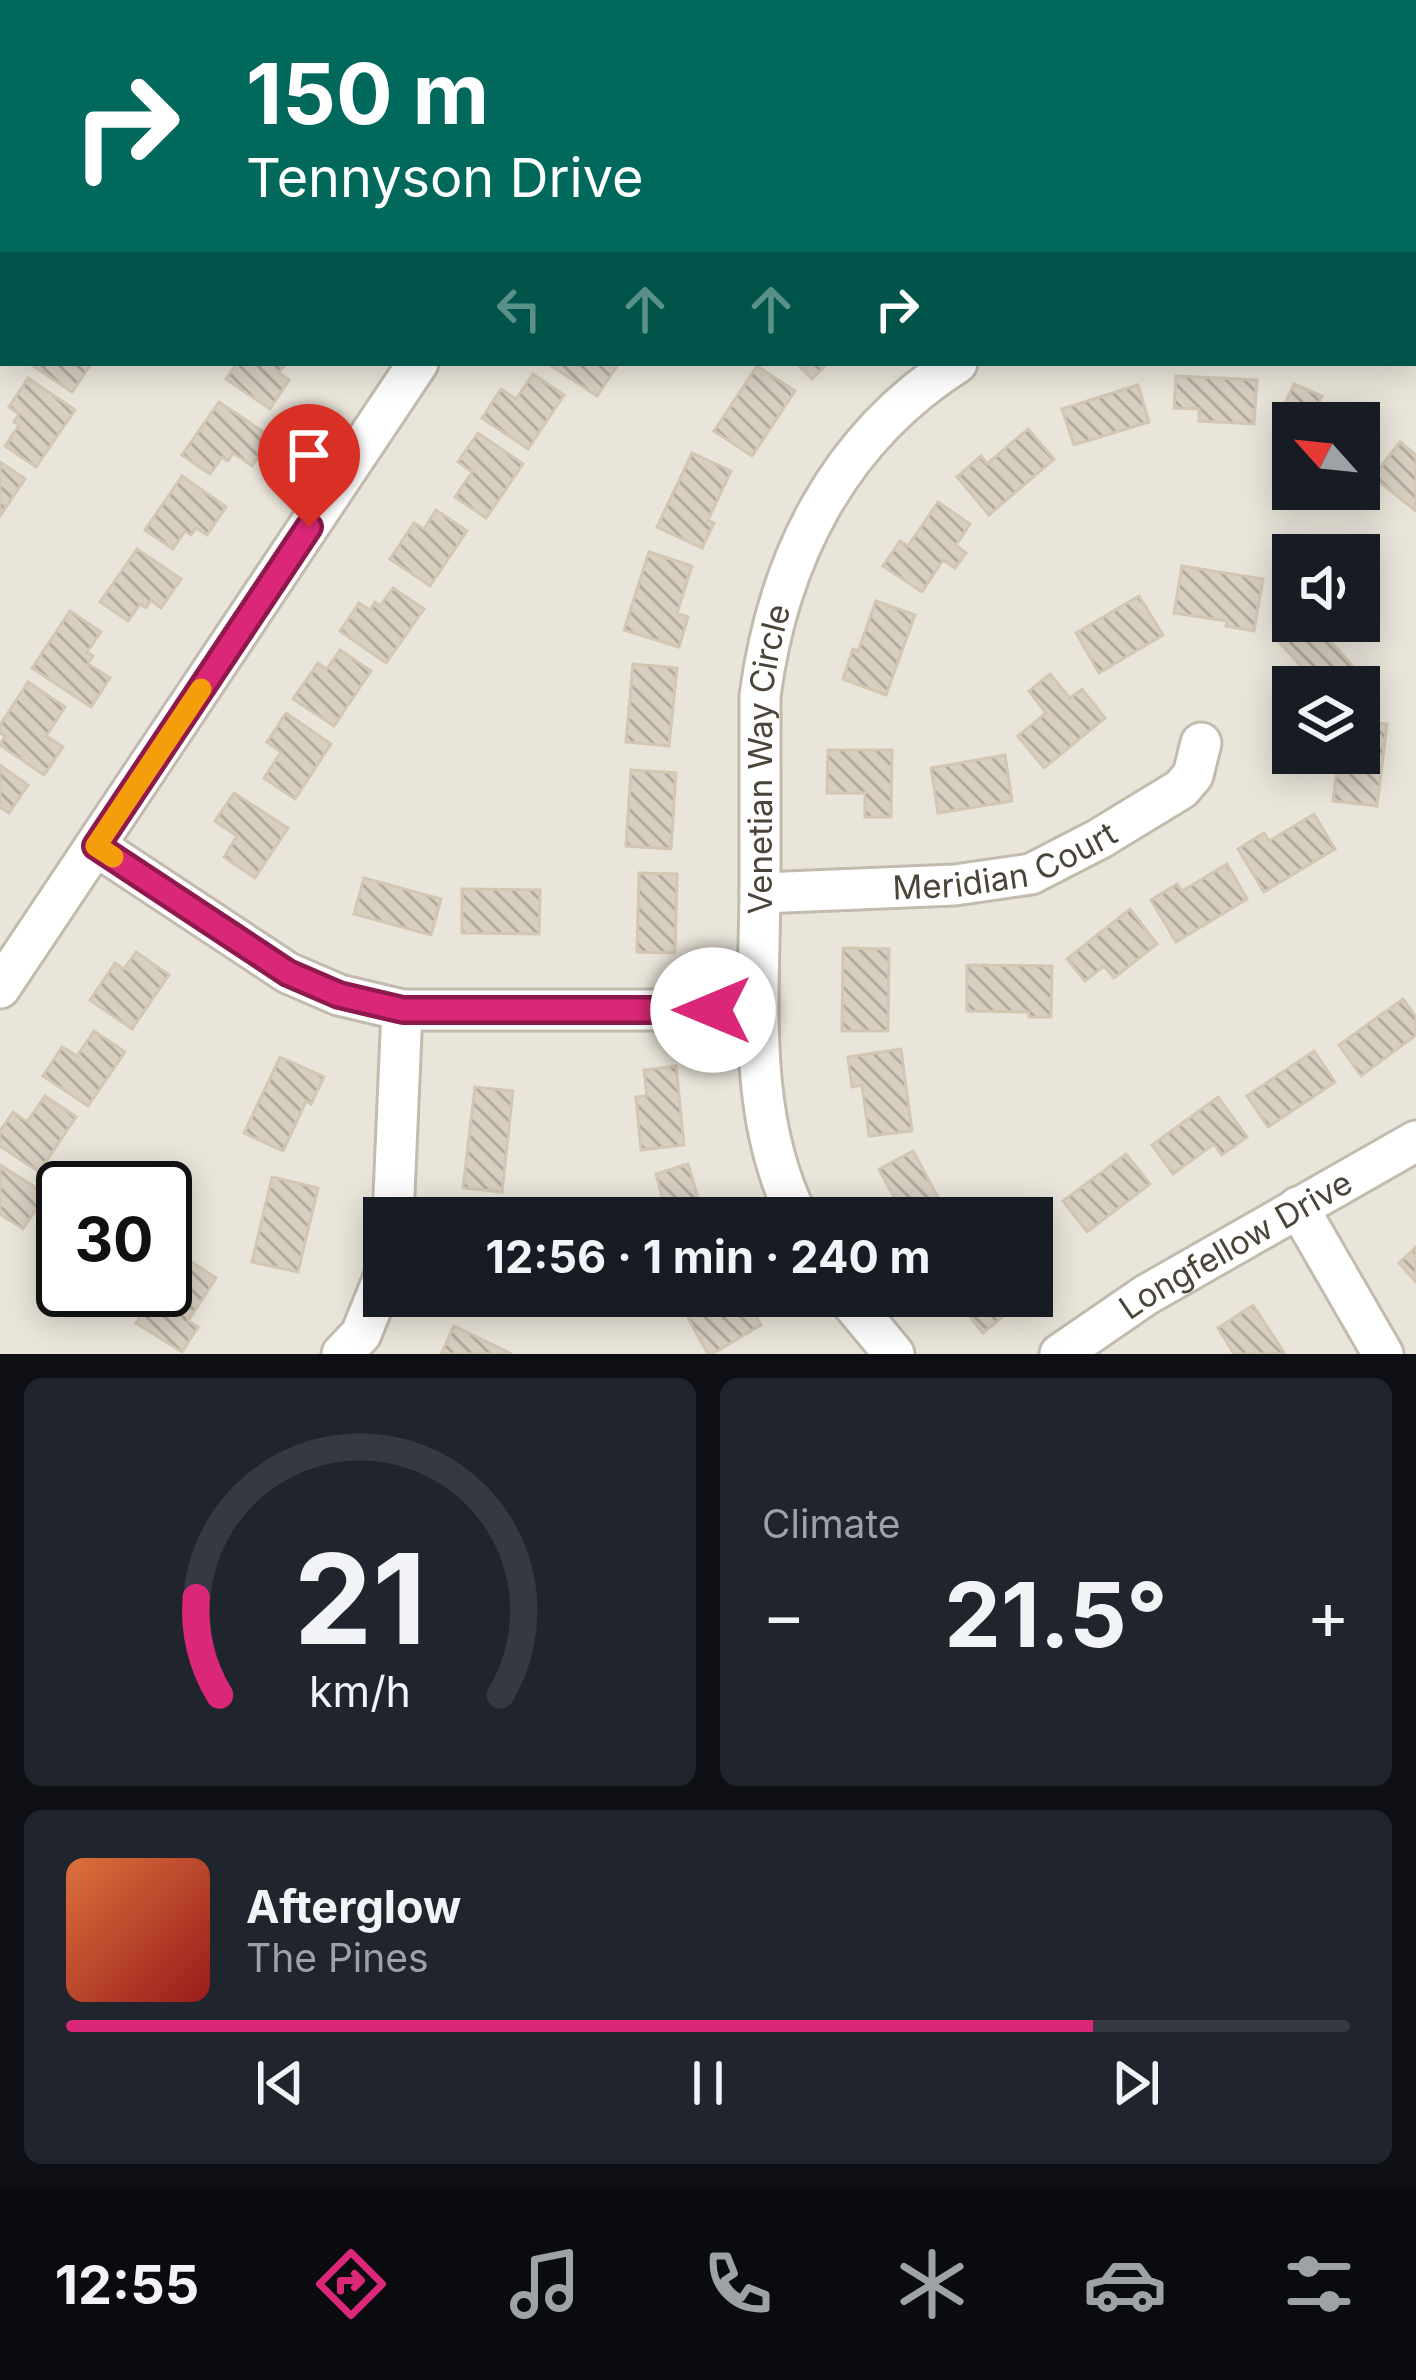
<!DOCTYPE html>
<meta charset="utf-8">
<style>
:root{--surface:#171b24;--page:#20242c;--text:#f1f3f6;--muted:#9ea1a6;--line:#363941;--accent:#db2777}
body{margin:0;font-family:Inter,sans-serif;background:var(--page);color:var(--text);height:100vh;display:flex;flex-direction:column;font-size:45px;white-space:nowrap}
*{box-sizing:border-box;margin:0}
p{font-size:39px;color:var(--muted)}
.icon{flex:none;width:66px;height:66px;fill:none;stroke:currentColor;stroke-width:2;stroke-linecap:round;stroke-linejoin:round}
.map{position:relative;height:1354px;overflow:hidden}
.drawer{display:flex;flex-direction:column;gap:24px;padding:24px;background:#0d0f14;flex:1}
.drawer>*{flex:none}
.banner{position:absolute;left:0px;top:0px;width:1416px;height:366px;box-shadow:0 6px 30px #0003;background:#00695c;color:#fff;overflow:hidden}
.needle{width:78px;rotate:297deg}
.tools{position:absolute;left:1272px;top:402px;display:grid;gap:24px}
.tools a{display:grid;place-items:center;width:108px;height:108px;border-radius:0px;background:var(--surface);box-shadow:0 6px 30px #0003;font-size:60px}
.speed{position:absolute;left:36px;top:1161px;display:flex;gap:24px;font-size:60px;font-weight:700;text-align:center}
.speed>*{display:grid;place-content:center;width:156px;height:156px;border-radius:50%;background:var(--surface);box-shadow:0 6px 30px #0003;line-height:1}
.speed .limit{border:6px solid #111;border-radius:18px;background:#fff;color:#111}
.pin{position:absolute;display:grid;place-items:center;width:102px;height:102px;color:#fff;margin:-123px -51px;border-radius:50% 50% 50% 0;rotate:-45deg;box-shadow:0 0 12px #0007}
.pin .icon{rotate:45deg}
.me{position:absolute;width:132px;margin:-66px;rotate:270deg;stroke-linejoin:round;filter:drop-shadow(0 0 9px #0008)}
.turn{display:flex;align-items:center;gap:42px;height:252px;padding:0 48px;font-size:54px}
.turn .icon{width:156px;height:156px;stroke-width:2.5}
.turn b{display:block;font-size:84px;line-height:102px}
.lanes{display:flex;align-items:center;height:114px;padding:0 48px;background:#0003;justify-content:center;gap:60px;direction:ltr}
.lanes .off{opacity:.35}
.big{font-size:90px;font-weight:700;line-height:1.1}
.drawer .tile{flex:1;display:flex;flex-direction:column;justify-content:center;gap:18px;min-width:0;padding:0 42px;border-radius:18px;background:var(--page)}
.drawer .dial{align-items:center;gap:0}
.dial svg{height:312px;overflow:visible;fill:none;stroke:var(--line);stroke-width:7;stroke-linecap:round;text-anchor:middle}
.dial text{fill:var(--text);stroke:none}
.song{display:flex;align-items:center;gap:36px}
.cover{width:144px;height:144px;border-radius:18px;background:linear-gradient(135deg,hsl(20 70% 55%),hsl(0 70% 35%))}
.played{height:12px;border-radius:6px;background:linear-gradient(90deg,var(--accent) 80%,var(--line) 80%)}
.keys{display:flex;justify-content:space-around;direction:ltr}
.heat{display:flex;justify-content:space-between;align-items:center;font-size:66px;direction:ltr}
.drawer .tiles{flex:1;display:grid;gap:24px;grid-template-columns:1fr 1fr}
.tile:last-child{grid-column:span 2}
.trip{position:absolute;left:363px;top:1197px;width:690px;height:120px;border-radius:0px;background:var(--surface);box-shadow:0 6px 30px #0003;font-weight:700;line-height:120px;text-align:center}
.tab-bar{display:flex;height:192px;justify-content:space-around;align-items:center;background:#090b0e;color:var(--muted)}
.tab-bar .icon{width:84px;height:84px}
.tab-bar .current{color:var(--accent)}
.tab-bar b{font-size:54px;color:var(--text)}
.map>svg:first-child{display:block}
.residential{fill:#eae5da;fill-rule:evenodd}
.building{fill:url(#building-back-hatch);stroke:#d3c7b4;stroke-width:3}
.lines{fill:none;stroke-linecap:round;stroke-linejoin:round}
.minor-casing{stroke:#c2bbae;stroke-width:45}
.minor{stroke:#fff;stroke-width:39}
.route-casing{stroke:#8e194d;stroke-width:30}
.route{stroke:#db2777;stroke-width:21}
.slow{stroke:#f59e0b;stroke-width:21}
.labels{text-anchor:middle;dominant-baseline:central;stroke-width:9;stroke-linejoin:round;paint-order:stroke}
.street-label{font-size:33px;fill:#4b4439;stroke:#fff}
</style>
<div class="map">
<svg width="1416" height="1354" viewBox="0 0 1416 1354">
<defs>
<pattern id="building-back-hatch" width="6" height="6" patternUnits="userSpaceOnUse" patternTransform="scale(3)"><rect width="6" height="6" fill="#d8cfc1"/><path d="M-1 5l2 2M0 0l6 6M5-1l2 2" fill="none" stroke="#b1aa9e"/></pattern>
</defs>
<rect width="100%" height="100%" fill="#f6f3ec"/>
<path class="residential" d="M0 0H669L667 3H3V363H1413V3H913L915 0H1416V1354H0ZM1293 423H1359V489H1293ZM1293 555H1359V621H1293ZM1293 687H1359V753H1293ZM63 1188H165V1290H63ZM384 1218H1032V1296H384Z"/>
<path class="building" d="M29 363H92L72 392Z
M237 363H280L284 366 279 373 289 380 270 409 226 379Z
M547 363H619L597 396Z
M796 363H828L812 379Z
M757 366 795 391 752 456 714 431Z
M533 374 564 395 528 449 482 418 501 389 516 399Z
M1176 376 1257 380 1254 424 1199 421V409L1174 408Z
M28 378 75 410 36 467 5 446 19 425 14 422 19 414 9 407Z
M1294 384 1322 396 1319 402 1368 424 1359 445V423H1293V434L1275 426Z
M1138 385 1149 422 1074 445 1062 409Z
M219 402 271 437 252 466 233 453 228 461 222 457 210 474 182 455Z
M1028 429 1054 459 989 515 957 477 981 456 987 464Z
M478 433 523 464 486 518 455 497 472 472 458 462Z
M1400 442 1416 455V511L1373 477Z
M692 453 731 471 708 520 714 523 702 548 657 527Z
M0 462 25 479 0 516Z
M182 476 226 507 207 535 196 528 191 535 185 531 173 549 145 530Z
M938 502 970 524 956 545 966 553 955 568 943 560 922 592 883 566 900 541 908 546Z
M436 510 467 531 430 586 390 559 414 523 424 529Z
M137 549 181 579 161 608 151 600 146 608 140 604 128 621 100 602Z
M649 552 692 566 677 613 688 617 679 647 624 630Z
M1182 566 1263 579 1254 631 1226 626 1227 621 1174 613Z
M393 588 424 609 386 663 340 631 359 603 370 610 375 602 380 606Z
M1139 596 1163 635 1099 673 1076 633Z
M876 601 915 615 886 695 843 679 853 649 858 651Z
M70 611 101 632 87 652 93 656 88 664 110 678 91 707 32 668Z
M1294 621H1313L1357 671 1339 687H1319L1275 637Z
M340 650 371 671 334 726 293 699 318 663 327 669Z
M633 664 677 668 669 746 626 742Z
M1050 674 1070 698 1082 689 1105 718 1044 768 1018 736 1046 713 1029 691Z
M28 682 65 707 46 736 63 747 44 775 0 745 5 736 0 733V725Z
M286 713 331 744 295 799 264 778 281 752 267 742Z
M1359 721 1387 724 1377 806 1333 801 1339 753H1359Z
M828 750H892L891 817H865V793H827Z
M1005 755 1012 801 938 813 931 768Z
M0 765 28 785 9 813 0 807Z
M631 770 676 773 671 849 626 846Z
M234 793 288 828 255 878 224 857 237 836 215 821Z
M1314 814 1335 849 1264 892 1238 849 1264 833 1269 841Z
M1227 864 1247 899 1176 942 1151 900 1177 884 1182 891Z
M639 873 677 874 675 953 637 952Z
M364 878 441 899 431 935 354 914Z
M462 889 540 890 539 934 462 933Z
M1130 909 1157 944 1114 978 1104 966 1085 981 1067 959Z
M843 948 889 949 888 1031H842Z
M136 952 169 975 132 1029 90 1000 115 963 124 969Z
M967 965 1052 966 1051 1017H1029V1012L967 1011Z
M1403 999 1416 1017V1035L1361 1076 1339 1045Z
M94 1031 125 1052 88 1106 43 1076 62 1047 77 1056Z
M901 1049 912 1131 869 1136 862 1085 852 1087 848 1057Z
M1314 1051 1335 1082 1268 1127 1247 1096Z
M280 1057 324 1077 311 1104 306 1101 283 1151 244 1133Z
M676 1066 684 1145 641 1150 636 1097 647 1096 644 1070Z
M475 1087 513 1091 502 1192 463 1188Z
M45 1096 76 1117 39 1172 0 1146V1131L13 1112 27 1122Z
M1218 1097 1247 1137 1222 1155 1214 1144 1173 1174 1152 1145Z
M913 1151 949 1218H901L904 1216 879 1169Z
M1126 1154 1150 1184 1087 1232 1063 1201Z
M688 1164 704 1218H656L652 1203 663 1200 656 1174Z
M0 1165 46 1194 23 1229 0 1214Z
M272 1177 318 1188 298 1272 252 1262Z
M1416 1247V1282L1399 1263Z
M181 1255 216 1278 188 1321 198 1327 182 1352 136 1323 158 1290H165V1279Z
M467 1296H511L507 1314 465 1305Z
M676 1296H735L740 1304 746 1300 761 1325 712 1354H708Z
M963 1296H1024L1025 1298 983 1333 964 1309 969 1304Z
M1253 1305 1285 1354H1234L1218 1328Z
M454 1326 512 1354H441Z"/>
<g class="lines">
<g class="minor-casing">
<g id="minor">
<path d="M235 0 238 3"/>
<path d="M1264 0 1266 3"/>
<path d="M191 3 193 0"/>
<path d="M0 260 3 256"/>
<path d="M1413 337 1416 339"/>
<path d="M96 846 288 973 339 995 402 1010H757"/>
<path id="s1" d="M760 893 955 885 1031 874 1099 839 1181 789 1193 775 1201 743"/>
<path d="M0 988 418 363"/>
<path d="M1298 1207 1383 1354"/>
<path d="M393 1218 402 1010"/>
<path id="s2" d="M798 1218C747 1117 759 1000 760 891 760 826 760 761 760 696 778 559 838 439 957 363"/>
<path d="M846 1296 894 1354"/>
<path d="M342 1354 361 1334 384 1277"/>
<path id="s3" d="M1060 1354 1146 1295 1416 1141"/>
</g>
</g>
<use href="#minor" class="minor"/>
</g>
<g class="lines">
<g class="route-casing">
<path id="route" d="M309 527 96 846 288 973 339 995 403 1010H713"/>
</g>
<use href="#route" class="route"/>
<path class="slow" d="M113 857 96 846 201 689"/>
</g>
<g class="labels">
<g class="street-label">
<text stroke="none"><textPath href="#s2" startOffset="465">Venetian Way Circle</textPath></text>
<text stroke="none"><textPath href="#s1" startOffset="249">Meridian Court</textPath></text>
<text stroke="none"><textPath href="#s3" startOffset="207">Longfellow Drive</textPath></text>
</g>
</g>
</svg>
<div class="tools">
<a><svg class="needle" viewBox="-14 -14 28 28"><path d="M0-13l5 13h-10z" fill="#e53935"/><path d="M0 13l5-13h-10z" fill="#9ea1a6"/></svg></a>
<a><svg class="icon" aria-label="sound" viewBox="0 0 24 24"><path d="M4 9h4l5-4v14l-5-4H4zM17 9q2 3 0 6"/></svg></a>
<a><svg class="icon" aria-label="layers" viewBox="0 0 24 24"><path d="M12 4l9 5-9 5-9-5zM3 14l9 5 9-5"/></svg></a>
</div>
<div class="speed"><div class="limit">30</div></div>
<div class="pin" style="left:309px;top:527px;background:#d93025"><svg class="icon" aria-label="arrive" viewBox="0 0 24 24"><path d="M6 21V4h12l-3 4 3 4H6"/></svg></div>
<svg class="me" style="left:713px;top:1010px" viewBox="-20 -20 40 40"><circle r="19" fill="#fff"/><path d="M0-13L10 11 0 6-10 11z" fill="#db2777"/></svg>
<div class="trip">12:56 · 1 min · 240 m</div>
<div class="banner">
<div class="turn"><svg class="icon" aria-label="right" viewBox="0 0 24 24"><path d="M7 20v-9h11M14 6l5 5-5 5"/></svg><div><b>150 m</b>Tennyson Drive</div></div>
<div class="lanes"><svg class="icon off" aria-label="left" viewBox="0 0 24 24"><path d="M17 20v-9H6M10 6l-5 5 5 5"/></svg><svg class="icon off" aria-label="ahead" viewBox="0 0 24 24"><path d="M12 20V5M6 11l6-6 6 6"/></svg><svg class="icon off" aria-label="ahead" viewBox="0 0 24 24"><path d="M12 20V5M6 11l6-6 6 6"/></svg><svg class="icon" aria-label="right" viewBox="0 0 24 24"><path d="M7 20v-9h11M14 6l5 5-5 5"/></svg></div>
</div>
</div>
<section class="drawer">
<div class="tiles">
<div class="tile dial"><svg viewBox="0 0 100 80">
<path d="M14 69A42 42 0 1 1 86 69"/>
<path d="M14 69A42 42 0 0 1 8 44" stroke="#db2777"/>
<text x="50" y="56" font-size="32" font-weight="700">21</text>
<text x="50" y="72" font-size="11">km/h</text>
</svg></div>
<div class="tile"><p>Climate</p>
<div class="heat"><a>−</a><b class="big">21.5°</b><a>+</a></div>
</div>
<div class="tile">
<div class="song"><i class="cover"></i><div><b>Afterglow</b><p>The Pines</p></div></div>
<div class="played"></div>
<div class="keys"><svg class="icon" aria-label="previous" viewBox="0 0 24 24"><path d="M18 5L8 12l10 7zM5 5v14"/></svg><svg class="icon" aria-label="pause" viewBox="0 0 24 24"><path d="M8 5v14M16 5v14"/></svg><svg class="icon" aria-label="next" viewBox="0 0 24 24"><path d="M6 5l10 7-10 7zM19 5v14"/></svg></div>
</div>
</div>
</section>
<nav class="tab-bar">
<b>12:55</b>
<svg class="icon current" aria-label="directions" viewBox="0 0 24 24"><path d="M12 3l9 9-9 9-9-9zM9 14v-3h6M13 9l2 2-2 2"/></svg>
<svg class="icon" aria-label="music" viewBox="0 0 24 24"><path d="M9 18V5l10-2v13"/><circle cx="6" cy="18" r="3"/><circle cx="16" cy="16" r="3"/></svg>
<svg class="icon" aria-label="phone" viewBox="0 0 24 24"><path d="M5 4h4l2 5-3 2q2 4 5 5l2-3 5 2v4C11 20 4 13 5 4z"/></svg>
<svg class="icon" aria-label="climate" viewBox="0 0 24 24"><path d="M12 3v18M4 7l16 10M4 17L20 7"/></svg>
<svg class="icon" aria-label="car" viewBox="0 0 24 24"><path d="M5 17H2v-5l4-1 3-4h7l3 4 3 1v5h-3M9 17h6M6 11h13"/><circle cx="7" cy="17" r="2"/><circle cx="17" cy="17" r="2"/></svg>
<svg class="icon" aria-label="filters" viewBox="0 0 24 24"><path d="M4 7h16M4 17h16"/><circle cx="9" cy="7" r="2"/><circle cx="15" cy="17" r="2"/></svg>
</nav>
